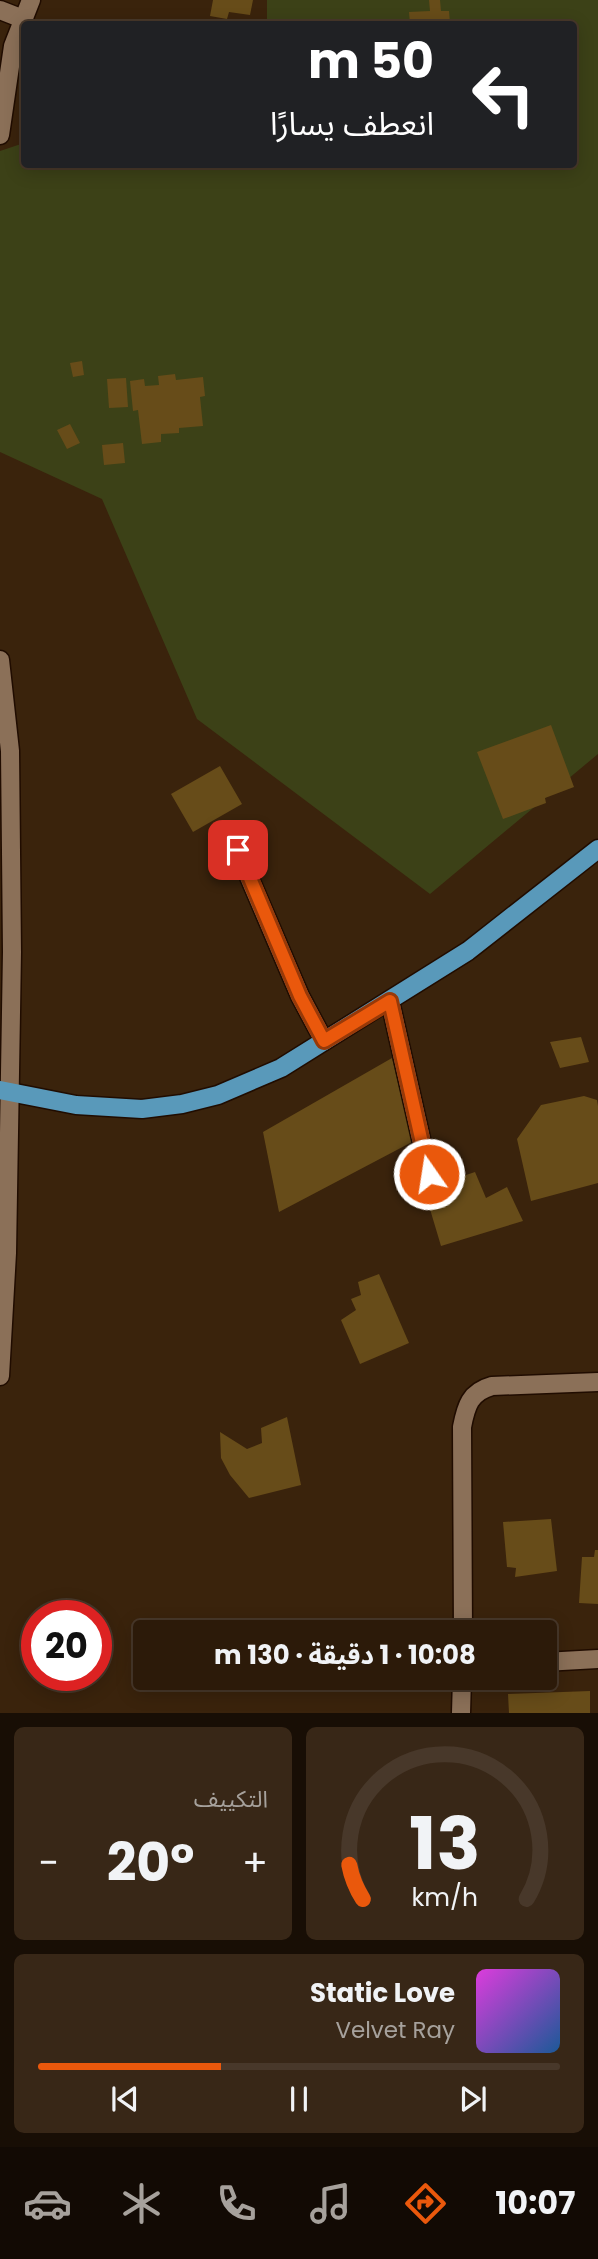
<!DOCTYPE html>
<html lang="ar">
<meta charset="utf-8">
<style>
:root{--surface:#2c1a09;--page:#382717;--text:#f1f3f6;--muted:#a6a19c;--line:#48382a;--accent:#ea580c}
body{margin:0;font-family:Poppins,"Noto Sans Arabic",sans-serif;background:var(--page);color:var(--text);direction:rtl;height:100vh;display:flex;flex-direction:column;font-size:26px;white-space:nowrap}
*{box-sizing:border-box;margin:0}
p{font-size:23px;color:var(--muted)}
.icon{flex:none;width:38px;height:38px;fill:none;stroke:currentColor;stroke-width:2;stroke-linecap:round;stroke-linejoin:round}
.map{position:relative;height:1713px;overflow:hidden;direction:ltr}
.sheet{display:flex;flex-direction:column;gap:14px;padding:14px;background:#180e05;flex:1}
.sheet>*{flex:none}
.top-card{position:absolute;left:21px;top:21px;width:556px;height:147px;border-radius:7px;box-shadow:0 4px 18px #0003,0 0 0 2px var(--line);direction:rtl;background:#202124;color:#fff;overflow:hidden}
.speed{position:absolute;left:21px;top:1600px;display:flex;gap:14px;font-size:35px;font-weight:700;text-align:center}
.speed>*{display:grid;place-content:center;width:91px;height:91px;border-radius:50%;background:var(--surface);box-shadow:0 4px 18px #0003,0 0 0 2px var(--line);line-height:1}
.speed .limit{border:10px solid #d22;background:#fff;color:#111}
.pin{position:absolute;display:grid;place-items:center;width:60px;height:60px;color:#fff;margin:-30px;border-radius:14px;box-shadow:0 4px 10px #0006}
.me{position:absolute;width:77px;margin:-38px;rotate:347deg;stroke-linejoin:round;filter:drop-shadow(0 0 5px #0008)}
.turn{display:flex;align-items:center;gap:24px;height:147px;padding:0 28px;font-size:32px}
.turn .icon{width:91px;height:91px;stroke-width:2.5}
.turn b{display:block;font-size:49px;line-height:60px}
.big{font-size:52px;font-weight:700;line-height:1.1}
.sheet .widget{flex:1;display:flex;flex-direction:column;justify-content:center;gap:10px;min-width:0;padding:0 24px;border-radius:10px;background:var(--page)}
.sheet .dial{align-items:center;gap:0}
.dial svg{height:182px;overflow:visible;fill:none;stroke:var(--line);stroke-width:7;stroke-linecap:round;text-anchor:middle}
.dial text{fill:var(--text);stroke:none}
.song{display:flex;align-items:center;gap:21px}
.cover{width:84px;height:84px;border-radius:10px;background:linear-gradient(135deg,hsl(300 70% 55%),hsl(210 70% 35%))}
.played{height:7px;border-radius:4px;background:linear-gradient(90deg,var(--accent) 35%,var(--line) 35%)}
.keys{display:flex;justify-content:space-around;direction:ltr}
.heat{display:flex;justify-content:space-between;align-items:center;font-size:38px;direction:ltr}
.sheet .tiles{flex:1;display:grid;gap:14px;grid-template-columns:1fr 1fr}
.widget:last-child{grid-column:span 2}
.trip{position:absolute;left:133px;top:1620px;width:424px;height:70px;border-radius:7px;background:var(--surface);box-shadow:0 4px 18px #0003,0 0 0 2px var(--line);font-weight:700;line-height:70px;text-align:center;direction:rtl}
.tab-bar{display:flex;height:112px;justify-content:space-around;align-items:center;background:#120a04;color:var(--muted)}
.tab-bar .icon{width:49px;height:49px}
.tab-bar .active{color:var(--accent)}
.tab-bar b{font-size:32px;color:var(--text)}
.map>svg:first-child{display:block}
.green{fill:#3c4117}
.building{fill:#674c19}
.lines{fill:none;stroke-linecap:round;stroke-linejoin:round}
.minor-casing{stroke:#200c00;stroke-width:21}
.major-casing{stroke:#200c00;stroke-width:21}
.minor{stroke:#8b7058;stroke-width:18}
.major{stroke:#5999ba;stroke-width:18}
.route-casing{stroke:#983908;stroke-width:18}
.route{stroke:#ea580c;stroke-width:12}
</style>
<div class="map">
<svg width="598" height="1713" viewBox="0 0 598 1713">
<rect width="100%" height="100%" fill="#3a230c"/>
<path class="green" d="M267 0H598V754L430 894 197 719 102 499 0 452V151L24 143V164H574V24H267Z"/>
<path class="building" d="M213 0H253L250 15 229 12 227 19 210 16Z
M429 0H440L441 11H449L450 23 410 24 409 12 430 11Z
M82 361 84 375 73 377 70 363Z
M175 374 176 380 203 377 205 396 200 397 203 426 179 428V433L161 434V442L142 444 138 410 133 411 130 381 144 379 145 386 159 385 158 376Z
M126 378 128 407 109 408 107 379Z
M70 424 80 443 67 449 57 430Z
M123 443 125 463 104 465 102 445Z
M551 725 574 787 545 798 546 803 503 819 477 752Z
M220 766 242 804 193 832 171 794Z
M581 1037 589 1062 560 1068 550 1042Z
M392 1058 412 1142 279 1212 263 1132Z
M584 1096 597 1100 598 1106V1183L531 1201 517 1139 541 1105Z
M475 1172 486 1198 507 1187 523 1221 441 1246 424 1189Z
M379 1274 409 1343 360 1364 341 1320 356 1310 351 1299 361 1295 358 1282Z
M287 1417 301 1485 249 1498 230 1475 221 1458 220 1432 247 1449 262 1443 261 1428Z
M551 1519 557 1571 515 1577 516 1568 507 1567 503 1522Z
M595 1550H598V1604L579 1603 582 1557H594Z
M590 1691V1713H509L508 1694Z"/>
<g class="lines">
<g class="minor-casing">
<path id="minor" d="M0 10 23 19
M0 135 13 46 31 0
M0 660 10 751 12 952 7 1253 0 1376
M238 851 300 996 324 1041
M390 1001 429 1174
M463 1633 462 1427C466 1406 470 1392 492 1386L598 1382
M544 1662 598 1659
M461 1713 462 1678"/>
</g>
<g class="major-casing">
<path id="major" d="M0 1090 76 1105 142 1109 182 1104 218 1095 281 1068 468 951 598 849"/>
</g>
<use href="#minor" class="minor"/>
<use href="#major" class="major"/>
</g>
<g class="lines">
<g class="route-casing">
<path id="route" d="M238 850 300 996 324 1041 390 1001 429 1174"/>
</g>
<use href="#route" class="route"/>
</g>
</svg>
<div class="speed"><div class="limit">20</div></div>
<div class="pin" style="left:238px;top:850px;background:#d93025"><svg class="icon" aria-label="arrive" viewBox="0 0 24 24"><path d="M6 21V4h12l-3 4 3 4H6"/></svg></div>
<svg class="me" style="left:429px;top:1174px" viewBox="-20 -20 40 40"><circle r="17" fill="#ea580c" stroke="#fff" stroke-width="3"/><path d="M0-11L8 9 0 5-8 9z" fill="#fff"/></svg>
<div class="trip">10:08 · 1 دقيقة · 130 m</div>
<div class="top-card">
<div class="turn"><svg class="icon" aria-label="left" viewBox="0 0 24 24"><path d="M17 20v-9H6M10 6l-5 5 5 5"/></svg><div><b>50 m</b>انعطف يسارًا</div></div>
</div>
</div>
<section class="sheet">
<div class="tiles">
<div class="widget dial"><svg viewBox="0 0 100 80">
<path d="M14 69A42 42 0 1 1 86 69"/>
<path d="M14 69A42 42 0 0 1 8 54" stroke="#ea580c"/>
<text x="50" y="56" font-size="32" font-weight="700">13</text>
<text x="50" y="72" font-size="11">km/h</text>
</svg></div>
<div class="widget"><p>التكييف</p>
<div class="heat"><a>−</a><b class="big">20°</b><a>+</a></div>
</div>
<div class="widget">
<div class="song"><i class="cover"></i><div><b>Static Love</b><p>Velvet Ray</p></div></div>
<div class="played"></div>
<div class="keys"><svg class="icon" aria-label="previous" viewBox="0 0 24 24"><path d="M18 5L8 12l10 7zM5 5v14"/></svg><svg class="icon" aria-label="pause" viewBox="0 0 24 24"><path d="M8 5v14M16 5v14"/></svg><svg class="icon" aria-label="next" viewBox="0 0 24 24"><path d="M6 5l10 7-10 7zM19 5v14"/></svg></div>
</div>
</div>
</section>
<nav class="tab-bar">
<b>10:07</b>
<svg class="icon active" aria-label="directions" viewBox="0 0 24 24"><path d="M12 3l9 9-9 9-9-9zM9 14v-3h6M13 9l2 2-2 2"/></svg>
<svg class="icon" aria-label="music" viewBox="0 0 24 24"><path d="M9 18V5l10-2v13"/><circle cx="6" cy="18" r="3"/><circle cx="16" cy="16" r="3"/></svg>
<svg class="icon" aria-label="phone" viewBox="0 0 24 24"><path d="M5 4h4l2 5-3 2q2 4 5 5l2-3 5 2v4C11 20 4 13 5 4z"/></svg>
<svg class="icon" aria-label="climate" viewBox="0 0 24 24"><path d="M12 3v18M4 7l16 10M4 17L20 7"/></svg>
<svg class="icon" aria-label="car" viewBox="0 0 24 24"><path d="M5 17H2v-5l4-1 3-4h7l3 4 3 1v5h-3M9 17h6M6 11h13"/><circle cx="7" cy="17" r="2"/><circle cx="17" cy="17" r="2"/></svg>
</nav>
